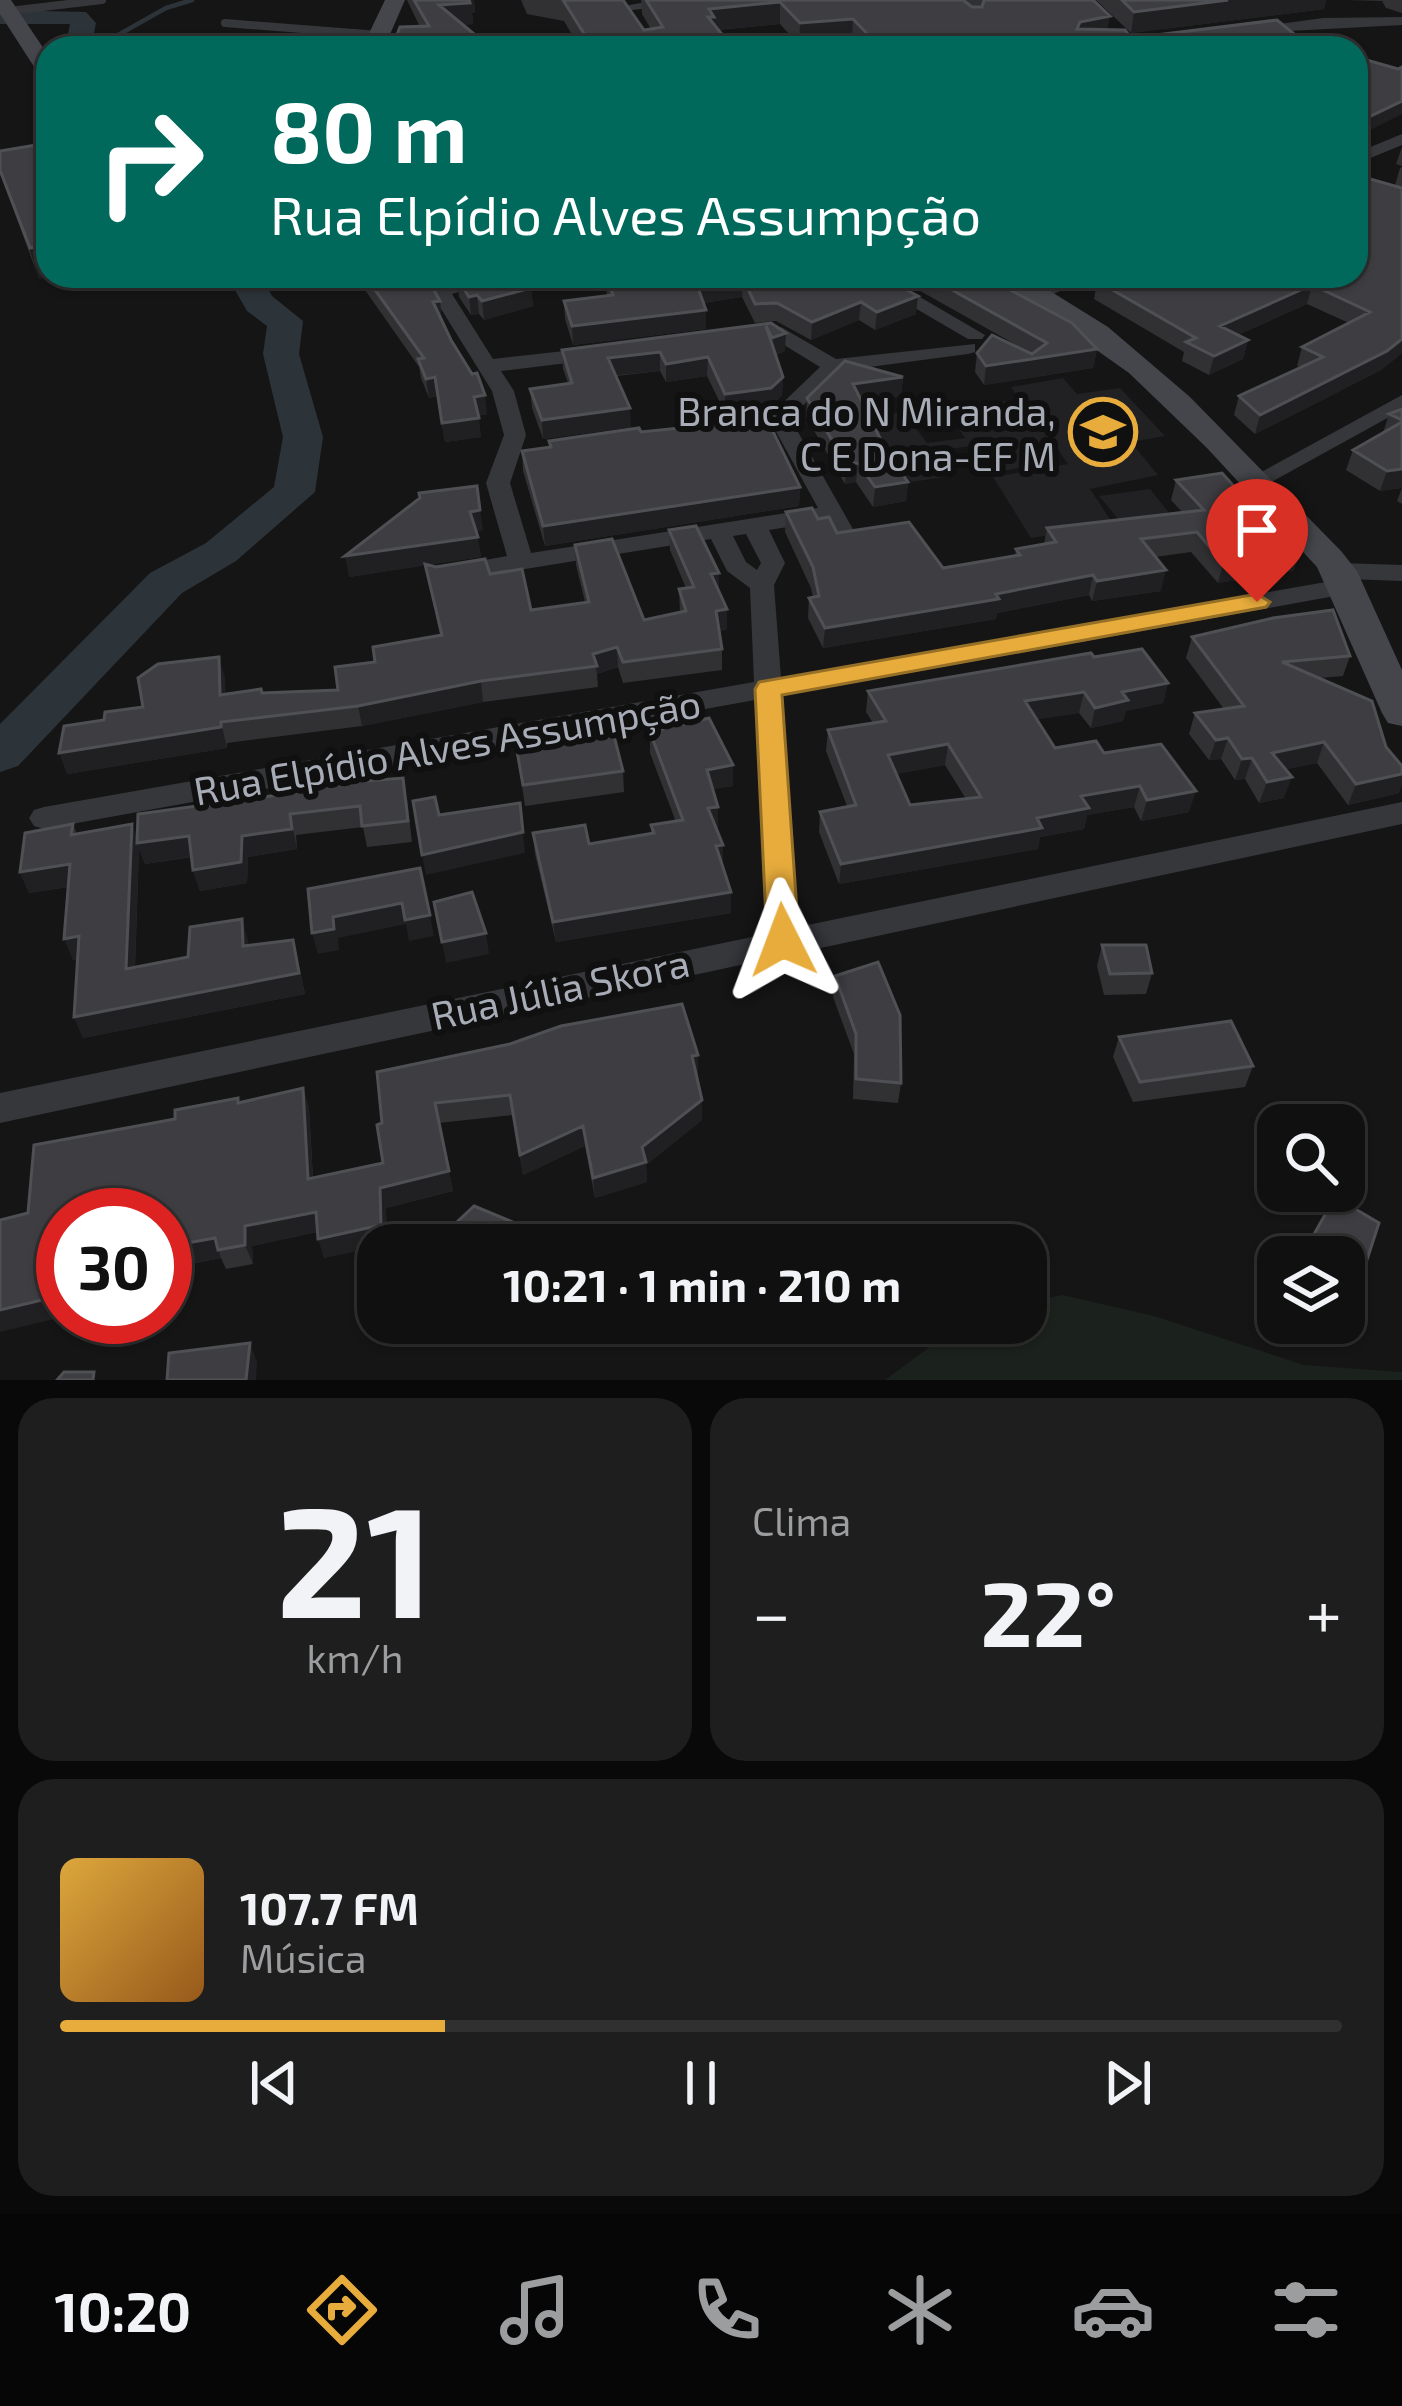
<!DOCTYPE html>
<html lang="pt">
<meta charset="utf-8">
<style>
:root{--surface:#101010;--page:#1e1e1e;--text:#f1f3f6;--muted:#9c9d9f;--line:#303030;--accent:#e7ac3c}
body{margin:0;font-family:"Exo 2",sans-serif;background:var(--page);color:var(--text);height:100vh;display:flex;flex-direction:column;font-size:45px;white-space:nowrap}
*{box-sizing:border-box;margin:0}
p{font-size:39px;color:var(--muted)}
.icon{flex:none;width:66px;height:66px;fill:none;stroke:currentColor;stroke-width:2;stroke-linecap:round;stroke-linejoin:round}
.map{position:relative;height:1380px;overflow:hidden}
.side{display:flex;flex-direction:column;gap:18px;padding:18px;background:#090909;flex:1}
.side>*{flex:none}
.hud{position:absolute;left:36px;top:36px;width:1332px;height:252px;border-radius:36px;box-shadow:0 3px 9px #0004,0 0 0 3px var(--line);background:#00695c;color:#fff;overflow:hidden}
.fabs{position:absolute;left:1257px;top:1104px;display:grid;gap:24px}
.fabs a{display:grid;place-items:center;width:108px;height:108px;border-radius:24px;background:var(--surface);box-shadow:0 3px 9px #0004,0 0 0 3px var(--line);font-size:60px}
.speed{position:absolute;left:36px;top:1188px;display:flex;gap:24px;font-size:60px;font-weight:700;text-align:center}
.speed>*{display:grid;place-content:center;width:156px;height:156px;border-radius:50%;background:var(--surface);box-shadow:0 3px 9px #0004,0 0 0 3px var(--line);line-height:1}
.speed .limit{border:18px solid #d22;background:#fff;color:#111}
.pin{position:absolute;display:grid;place-items:center;width:102px;height:102px;color:#fff;margin:-123px -51px;border-radius:50% 50% 50% 0;rotate:-45deg;box-shadow:0 0 12px #0007}
.pin .icon{rotate:45deg}
.me{position:absolute;width:132px;margin:-66px;rotate:357deg;stroke-linejoin:round;filter:drop-shadow(0 0 9px #0008)}
.turn{display:flex;align-items:center;gap:42px;height:252px;padding:0 36px;font-size:54px}
.turn .icon{width:156px;height:156px;stroke-width:2.5}
.turn b{display:block;font-size:84px;line-height:102px}
.big{font-size:90px;font-weight:700;line-height:1.1}
.side .tile{flex:1;display:flex;flex-direction:column;justify-content:center;gap:18px;min-width:0;padding:0 42px;border-radius:36px;background:var(--page)}
.side .dial{align-items:center;gap:0}
.dial b{font-size:156px;line-height:1}
.song{display:flex;align-items:center;gap:36px}
.cover{width:144px;height:144px;border-radius:18px;background:linear-gradient(135deg,hsl(40 70% 55%),hsl(30 70% 35%))}
.played{height:12px;border-radius:6px;background:linear-gradient(90deg,var(--accent) 30%,var(--line) 30%)}
.keys{display:flex;justify-content:space-around;direction:ltr}
.heat{display:flex;justify-content:space-between;align-items:center;font-size:66px;direction:ltr}
.side .tiles{flex:1;display:grid;gap:18px;grid-template-columns:1fr 1fr}
.tile:last-child{grid-column:span 2}
.trip{position:absolute;left:357px;top:1224px;width:690px;height:120px;border-radius:36px;background:var(--surface);box-shadow:0 3px 9px #0004,0 0 0 3px var(--line);font-weight:700;line-height:120px;text-align:center}
.menu{display:flex;height:192px;justify-content:space-around;align-items:center;background:#060606;color:var(--muted)}
.menu .icon{width:84px;height:84px}
.menu .selected{color:var(--accent)}
.menu b{font-size:54px;color:var(--text)}
.map>svg:first-child{display:block}
.built{fill:#212123}
.green{fill:#1b211c}
.lines{fill:none;stroke-linecap:round;stroke-linejoin:round}
.stream{stroke:#2c3339;stroke-width:4.5}
.river{fill:#2c3339;fill-rule:evenodd}
.lane{stroke:#36373b;stroke-width:8}
.street{fill:#36373b;fill-rule:evenodd}
.secondary{fill:#44464b;fill-rule:evenodd}
.wall{fill:#313134;fill-rule:evenodd}
.shaded-wall{fill:#202022}
.building{fill:#3e3e42;stroke:#4e5054;stroke-width:3;fill-rule:evenodd}
.route{fill:#e7ac3c;stroke:#967027;stroke-width:3}
.labels{text-anchor:middle;dominant-baseline:central;stroke-width:12;stroke-linejoin:round;paint-order:stroke}
.poi-label{font-size:39px;fill:#a7acb6;stroke:#101011;text-anchor:end}
.street-label{font-size:39px;fill:#a7acb6;stroke:#101011}
</style>
<div class="map">
<svg width="1402" height="1380" viewBox="0 0 1402 1380">
<rect width="100%" height="100%" fill="#151516"/>
<path class="built" d="M1063 378 1077 394 1120 388 1165 436 1131 442 1158 475 1090 489 1114 525 1031 538 993 477 1068 464 1052 441 1036 443 1050 463 990 473 971 446 933 451 951 476 911 482 868 418 904 412 927 443 965 438 946 410 1006 401 1026 429 1040 428 1011 387Z
M1150 489 1174 519 1125 527 1099 496Z"/>
<path class="green" d="M1062 1295 1154 1316 1304 1365 1402 1372V1380H885L962 1323H1026V1302Z"/>
<g class="lines">
<path class="stream" d="M95 48 166 8 192 0"/>
<path class="river" d="M0 10 86 12 96 23 91 48H65L70 24H0Z
M227 276H261L272 296 303 321 299 354 323 437 315 492 236 561 182 593 18 766 0 772V724L150 573 206 543 274 487 283 437 263 354 267 326 247 311Z"/>
<path class="lane" d="M9 11 102 0
M225 23 379 35"/>
<path class="street" d="M658 0H712L625 11 618 7Z
M1402 17V25L1250 33 1243 29 1323 18Z
M1188 33 1193 34V40L1077 48Z
M1402 134V145L1356 164V153Z
M476 276H509L452 294 493 359 600 347 610 353 600 359 501 371 514 391 526 435 510 483 531 553 818 508 768 417 820 367 771 337 744 338V330L781 327 836 359 975 344V352L968 354 839 371 790 418 858 538 855 543H837L825 521 769 530 785 563 774 585 781 678 1343 579 1327 571 1339 563 1402 565V581L1348 579 1358 586 1346 594 782 696 798 927 1402 802V824L0 1123V1093L767 934 755 700 44 829 34 826 29 818 34 810 44 807 754 682 750 588 727 571 711 539 456 580 447 577 444 572 447 567 507 556 486 483 504 435 492 391 430 291ZM746 534 761 563 757 570 746 562 733 536Z
M860 276H884L985 335 982 339H968Z
M1065 276H1092L1045 298 1028 294Z
M1402 395V410L1264 486 1256 488 1245 481Z"/>
<path class="secondary" d="M0 0H11L48 55V78L40 76 0 14Z
M385 0H405L384 48H362Z
M992 276H1026L1108 327 1190 397 1341 551 1357 571 1402 670V726L1388 723 1382 713 1317 567 1207 448 1129 373Z"/>
</g>
<path class="wall" d="M407 0H474L475 13H472L473 24 420 27Z
M521 0H623L644 30 651 29 642 14 641 0H1093L1107 30 1139 48H859L852 40 799 45 780 24 718 30 733 48H580L564 21 527 14Z
M1096 0H1326L1324 9 1131 33Z
M1346 0H1402V13L1386 8 1382 1Z
M1156 35 1311 48H1154Z
M1402 147V166L1396 164Z
M0 151 39 279 0 173Z
M1402 167V353L1381 370 1255 434 1234 415 1239 396 1301 367 1297 366 1302 347 1349 323 1307 304 1238 335 1248 340 1243 359 1209 375 1182 361 1184 352 1094 299 1097 281 1395 185 1400 168Z
M362 276H463L432 287 440 301 441 320 487 414 478 416 481 437 445 442 437 396 429 398 421 378 419 367 365 290Z
M605 276H880L916 314 875 330 859 320 811 340 776 321 755 323 742 297 703 303 706 329 573 345 565 319 564 301 607 296Z
M899 276H984L1097 349 1093 368 984 385 975 372 977 353 1032 354 899 279Z
M457 278 531 288 533 306 484 320 479 314 471 315 459 297Z
M771 323 785 351 776 355 783 377 782 395 770 407 725 413 707 376 666 382 660 371 616 376 631 427 543 439 532 408 530 389 568 383 563 369 562 350Z
M903 377 901 396 862 401 887 452 908 482 906 501 873 507 856 482 845 484 806 417 807 398Z
M1402 409V504L1397 501 1402 488 1380 491 1346 470 1353 450 1383 433 1389 414Z
M727 419 800 487 799 506 545 546 523 471 522 451 550 447 549 441 727 423Z
M1176 480 1294 571 1218 583 1191 552 1155 557 1161 591 1092 601 1089 595 997 613 996 619 823 648 808 618 809 598 813 597 811 588 785 532 786 512 818 519 837 533 943 568 1015 556 1016 549 1044 544 1047 528 1183 513 1171 500Z
M420 498 483 530 476 531 481 557 427 565 490 574 531 610 585 602 576 565 575 545 644 620 680 613 679 589 686 588 670 550 669 530 719 592 727 629 719 631 722 649V670L623 683 618 667 597 674 598 687 483 702 362 726 227 743V748L67 774 104 720 225 677V694L338 690 375 662 440 636 426 565 349 577Z
M1192 637 1350 656 1343 676 1320 678 1399 793 1348 805 1317 763 1285 769 1284 798 1259 803 1245 779 1235 780 1221 759 1209 760 1189 734 1195 713 1224 709 1186 658Z
M1094 657 1168 683 1163 703 1126 711 1123 721 1091 728 1079 713 1037 719 1055 748 1104 753 1189 812 1141 821 1134 807 1087 815 1084 829 1040 837 1038 849 839 884 819 832 820 812 847 806 826 751 828 730 873 723 866 712 868 691ZM945 765 966 799 910 805 896 774Z
M650 732 733 786 713 789 718 807V827L716 828 731 913 556 942 535 854 533 833 589 844 651 833V825L676 822 650 753Z
M517 751 623 771 624 792 525 806Z
M407 799 412 842 367 847 363 827 296 835 297 849 248 857 247 883 200 891 193 870 192 857 145 864 139 849 135 968 188 957 242 919 248 945 298 961 305 994 83 1038 74 1017 78 959 73 960 68 887 29 893 20 872 73 824 77 834 132 824 137 840 138 814Z
M1102 945 1152 973 1146 994 1104 995 1097 966Z
M835 976 901 1083 898 1103 853 1099 854 1054 833 997Z
M1119 1037 1253 1066 1245 1087 1133 1102 1113 1057Z
M698 1055 697 1076 702 1120 646 1165 647 1182 595 1198 585 1146 523 1175 513 1115 439 1123 453 1191 386 1208 387 1245H378L324 1258 317 1232 252 1246 253 1264 226 1269 221 1258 171 1268 172 1311 165 1312V1215L28 1213 175 1119 238 1098 239 1102 303 1088 309 1108 313 1178 383 1163 382 1123 377 1072Z
M1335 1197 1364 1269 1353 1289 1344 1284V1257H1301Z
M457 1222 518 1242V1245H468L461 1242Z
M104 1317H135L107 1322Z"/>
<path class="shaded-wall" d="M467 0H474L475 13H472L473 24 441 27 439 5Z
M1228 0H1326L1324 9 1131 33 1134 12Z
M780 2V24L714 30 708 17 709 9Z
M1110 16 1106 37 1076 44 1080 22Z
M853 19 852 40 799 45 800 23Z
M1402 101V114L1356 137V123Z
M48 245V276H53L39 279 30 248Z
M424 276H463L426 289Z
M743 278 742 297 697 304V285Z
M1312 285 1307 304 1216 345 1220 326Z
M531 288 533 306 484 320 482 301Z
M477 295 479 314 471 315 469 297Z
M918 296 916 314 875 330 877 312Z
M440 301 442 320 435 321 433 302Z
M861 302 859 320 811 340 812 322Z
M706 310V329L573 345 572 326Z
M786 333 785 351 771 357 772 338Z
M1402 339V353L1381 370 1255 434 1260 415Z
M1248 340 1243 359 1209 375 1214 356Z
M1097 349 1093 368 984 385 986 366Z
M660 352V371L608 376V358Z
M708 357 707 376 666 382V364Z
M435 377 437 396 429 398 426 379Z
M783 377 782 395 770 407 725 413V394Z
M903 377 901 396 852 403 853 384Z
M485 395 487 414 476 416 474 397Z
M630 408 631 427 543 439 542 420Z
M479 418 481 437 445 442 442 423Z
M858 463 856 482 845 484 846 464Z
M1402 469V488L1380 491 1387 471Z
M908 482 906 501 873 507 875 487Z
M800 487 799 506 545 546 543 526Z
M480 510 483 530 472 532 470 512Z
M478 537 481 557 349 577 345 556Z
M1300 550 1294 571 1218 583 1223 563Z
M1166 570 1161 591 1092 601 1097 581Z
M719 573V593L711 574Z
M1093 575 1089 595 997 613 996 619 823 648 825 628Z
M727 609V629L716 631V611Z
M617 647 618 667 597 674 593 654Z
M219 657 225 677 226 716 220 695Z
M481 681 483 702 362 726 358 706Z
M1168 683 1163 703 1126 711 1123 721 1091 728 1095 708 1122 692Z
M1084 692 1079 713 1021 722 1025 701Z
M221 722 227 748 67 774 59 753Z
M1228 738 1221 759 1209 760 1216 740Z
M1324 742 1317 763 1264 774 1272 753Z
M948 744 945 765 885 776 888 755Z
M1252 758 1245 779 1235 780 1242 759Z
M733 765V786L707 790V770Z
M1402 774V785L1399 793 1348 805 1356 784Z
M1292 777 1284 798 1259 803 1267 782Z
M1140 786 1134 807 1087 815 1084 829 1040 837 1038 849 839 884 841 864 1037 818 1081 796Z
M1196 791 1189 812 1141 821 1147 800Z
M520 803 525 853 426 875 422 855Z
M718 807V827L708 829V808Z
M290 814 297 849 248 857 247 883 200 891 193 870 242 836Z
M132 824 138 843 189 836 196 856 145 864 139 849 134 990 126 969Z
M723 845V866L716 846Z
M70 864 79 885 29 893 20 872Z
M731 892V913L556 942 553 922Z
M402 903 406 924 338 938 339 950 318 954 312 933 333 917Z
M430 915 434 936 409 941 405 920Z
M242 919 248 940 249 966 243 946Z
M486 933 489 954 446 963 442 942Z
M79 936 88 957 73 960 64 939Z
M293 940 305 994 83 1038 74 1017Z
M698 1055V1075L692 1077V1056Z
M303 1088 309 1108 314 1199 308 1179Z
M702 1100V1120L646 1165 647 1182 595 1198 593 1178 642 1147Z
M583 1126 585 1146 523 1175 520 1155Z
M449 1171 453 1191 386 1208 387 1245H378V1247L324 1258 318 1239 380 1188Z
M316 1212 322 1231 252 1246 253 1264 245 1245V1226Z
M515 1223 518 1245H510Z
M215 1238 221 1258 171 1268 172 1311 165 1296V1247Z
M63 1295V1317L0 1332V1310Z
M250 1343 257 1362 256 1380H246Z"/>
<path class="building" d="M414 0H469L470 3 439 5 491 48H392L400 27 429 26Z
M563 0H623L644 30 663 27 646 0H963L972 7H982L984 0H1093L1110 16 1080 22 1077 29 1125 30 1139 48H881L853 19 800 23 780 2 709 9 714 17H708L733 48H593Z
M1122 0H1228L1134 12Z
M1277 20 1311 48H1175L1156 35Z
M1356 57 1398 69 1402 67V101L1356 123Z
M48 143V245L30 248 0 170V151Z
M1356 175 1402 188V339L1387 351 1260 415 1239 396 1323 357 1302 347 1370 312 1312 285 1220 326 1248 340 1214 356 1186 342 1196 338 1097 281 1110 276H1356Z
M365 276H426L440 301 433 302 451 340 472 374 477 373 485 395 474 397 479 418 442 423 435 377 426 379 418 359 424 358Z
M464 276H518L531 288 482 301 477 295 469 297 457 278Z
M606 276H880L918 296 877 312 861 302 812 322 777 303 755 304 743 278 697 285 706 310 572 326 564 301 613 295Z
M927 276H984L1072 323 1097 349 986 366 977 353 992 335 1032 354 1047 343Z
M771 323 786 333 772 338 766 326 783 377 771 388 725 394 708 357 666 364 660 352 608 358 630 408 542 420 530 389 572 383 562 350Z
M845 361 903 377 853 384 887 452 908 482 875 487 858 463 846 464 807 398Z
M1402 409V420L1389 414Z
M763 411 800 487 543 526 522 451 551 447 549 441 639 428 641 432 729 423 727 419 735 415Z
M1402 422V469L1387 471 1353 450Z
M1222 473 1247 501 1256 500 1300 550 1223 563 1197 532 1141 539 1166 570 1097 581 1093 575 996 594 999 599 825 628 809 598 819 596 813 567 786 512 812 508 818 519 829 517 837 533 909 522 943 568 1020 555 1016 549 1056 542 1047 528 1204 510 1176 480Z
M477 486 480 510 470 512 478 537 345 556 420 498 419 493Z
M696 526 719 573 711 574 727 609 716 611 722 649 623 662 617 647 593 654 597 666 481 681 358 706 221 722V727L59 753 64 726 104 720 105 712 143 707 138 678 158 664 219 657 220 695 261 689 262 693 338 690 335 667 375 662 373 647 442 635 425 564 436 567 485 559 490 574 522 569 531 610 589 602 575 545 612 539 644 620 686 611 679 589 694 587 669 530Z
M1333 610 1350 656 1282 662 1372 701 1386 747 1402 766V774L1356 784 1324 742 1272 753 1292 777 1267 782 1252 758 1242 759 1228 738 1216 740 1195 713 1244 706 1192 637 1273 618Z
M1142 649 1168 683 1122 692 1128 700 1095 708 1084 692 1025 701 1055 748 1096 741 1104 753 1161 744 1196 791 1147 800 1140 786 1081 796 1089 808 1037 818 1042 828 841 864 820 812 856 805 828 730 886 721 868 691 1091 653 1094 657ZM948 744 981 797 910 805 888 755Z
M709 718 733 765 707 770 718 807 708 808 723 845 716 846 731 892 553 922 533 833 585 825 589 844 654 833 651 825 683 820 650 732Z
M613 732 623 771 523 785 517 751Z
M403 778 408 821 362 826 360 806 290 814 292 829 242 836 241 862 193 870 189 836 137 843 138 814 300 792V786Z
M435 797 439 815 520 803 523 832 422 855 413 801Z
M73 824 71 835 132 824 126 969 188 957 190 927 242 919 243 946 293 940 299 973 74 1017 79 936 64 939 70 864 20 872 25 833Z
M420 868 430 915 405 920 402 903 333 917 334 929 312 933 308 889Z
M472 892 486 933 442 942 434 902Z
M1102 945H1146L1152 973 1110 974Z
M878 962 900 1015 901 1083 856 1079V1034L835 976Z
M682 1004 698 1055 692 1056 702 1100 642 1147 646 1162 593 1178 583 1126 520 1155 510 1095 435 1103 449 1171 380 1188 381 1225 318 1239 316 1212 245 1226V1245L218 1250 215 1238 165 1247V1215H63V1295L0 1310V1220L28 1213 34 1145 175 1119V1110L238 1098V1103L303 1088 308 1179 383 1163 377 1125 382 1123 377 1072 510 1044 561 1026Z
M1231 1021 1253 1066 1140 1082 1119 1037Z
M1335 1197 1379 1223 1364 1269 1344 1260V1257H1339L1309 1243Z
M474 1206 515 1223 510 1245 457 1222Z
M250 1343 246 1380H167L169 1353Z
M64 1372H94L93 1380H57Z"/>
<path class="route" d="M1257 594 1270 602 1266 607 782 695 799 940 794 949 783 953 772 949 767 940 755 689 759 682Z"/>
<defs>
<g id="school-ring" transform="scale(3.45)"><circle r="9.5" fill="#101011" stroke="#e7ac3c" stroke-width="1.5"/><path d="M0-5L7-2L0 1L-7-2ZM-4 1L0 2.5L4 1V4Q0 6-4 4Z" fill="#e7ac3c"/></g>
</defs>
<g fill-rule="evenodd">
<use href="#school-ring" x="1103" y="432"/>
</g>
<g class="labels">
<g class="poi-label">
<text x="1056" y="410">Branca do N Miranda,<tspan x="1056" dy="45">C E Dona-EF M</tspan></text>
</g>
<g class="street-label">
<text transform="translate(447 746) rotate(-10)">Rua Elpídio Alves Assumpção</text>
<text transform="translate(560 988) rotate(-12)">Rua Júlia Skora</text>
</g>
</g>
</svg>
<div class="fabs">
<a><svg class="icon" aria-label="search" viewBox="0 0 24 24"><circle cx="10" cy="10" r="6"/><path d="M15 15l6 6"/></svg></a>
<a><svg class="icon" aria-label="layers" viewBox="0 0 24 24"><path d="M12 4l9 5-9 5-9-5zM3 14l9 5 9-5"/></svg></a>
</div>
<div class="speed"><div class="limit">30</div></div>
<div class="pin" style="left:1257px;top:602px;background:#d93025"><svg class="icon" aria-label="arrive" viewBox="0 0 24 24"><path d="M6 21V4h12l-3 4 3 4H6"/></svg></div>
<svg class="me" style="left:783px;top:940px" viewBox="-20 -20 40 40"><path d="M0-17L14 15 0 8-14 15z" fill="#e7ac3c" stroke="#fff" stroke-width="4"/></svg>
<div class="trip">10:21 · 1 min · 210 m</div>
<div class="hud">
<div class="turn"><svg class="icon" aria-label="right" viewBox="0 0 24 24"><path d="M7 20v-9h11M14 6l5 5-5 5"/></svg><div><b>80 m</b>Rua Elpídio Alves Assumpção</div></div>
</div>
</div>
<section class="side">
<div class="tiles">
<div class="tile dial"><b>21</b><p>km/h</p></div>
<div class="tile"><p>Clima</p>
<div class="heat"><a>−</a><b class="big">22°</b><a>+</a></div>
</div>
<div class="tile">
<div class="song"><i class="cover"></i><div><b>107.7 FM</b><p>Música</p></div></div>
<div class="played"></div>
<div class="keys"><svg class="icon" aria-label="previous" viewBox="0 0 24 24"><path d="M18 5L8 12l10 7zM5 5v14"/></svg><svg class="icon" aria-label="pause" viewBox="0 0 24 24"><path d="M8 5v14M16 5v14"/></svg><svg class="icon" aria-label="next" viewBox="0 0 24 24"><path d="M6 5l10 7-10 7zM19 5v14"/></svg></div>
</div>
</div>
</section>
<nav class="menu">
<b>10:20</b>
<svg class="icon selected" aria-label="directions" viewBox="0 0 24 24"><path d="M12 3l9 9-9 9-9-9zM9 14v-3h6M13 9l2 2-2 2"/></svg>
<svg class="icon" aria-label="music" viewBox="0 0 24 24"><path d="M9 18V5l10-2v13"/><circle cx="6" cy="18" r="3"/><circle cx="16" cy="16" r="3"/></svg>
<svg class="icon" aria-label="phone" viewBox="0 0 24 24"><path d="M5 4h4l2 5-3 2q2 4 5 5l2-3 5 2v4C11 20 4 13 5 4z"/></svg>
<svg class="icon" aria-label="climate" viewBox="0 0 24 24"><path d="M12 3v18M4 7l16 10M4 17L20 7"/></svg>
<svg class="icon" aria-label="car" viewBox="0 0 24 24"><path d="M5 17H2v-5l4-1 3-4h7l3 4 3 1v5h-3M9 17h6M6 11h13"/><circle cx="7" cy="17" r="2"/><circle cx="17" cy="17" r="2"/></svg>
<svg class="icon" aria-label="filters" viewBox="0 0 24 24"><path d="M4 7h16M4 17h16"/><circle cx="9" cy="7" r="2"/><circle cx="15" cy="17" r="2"/></svg>
</nav>
